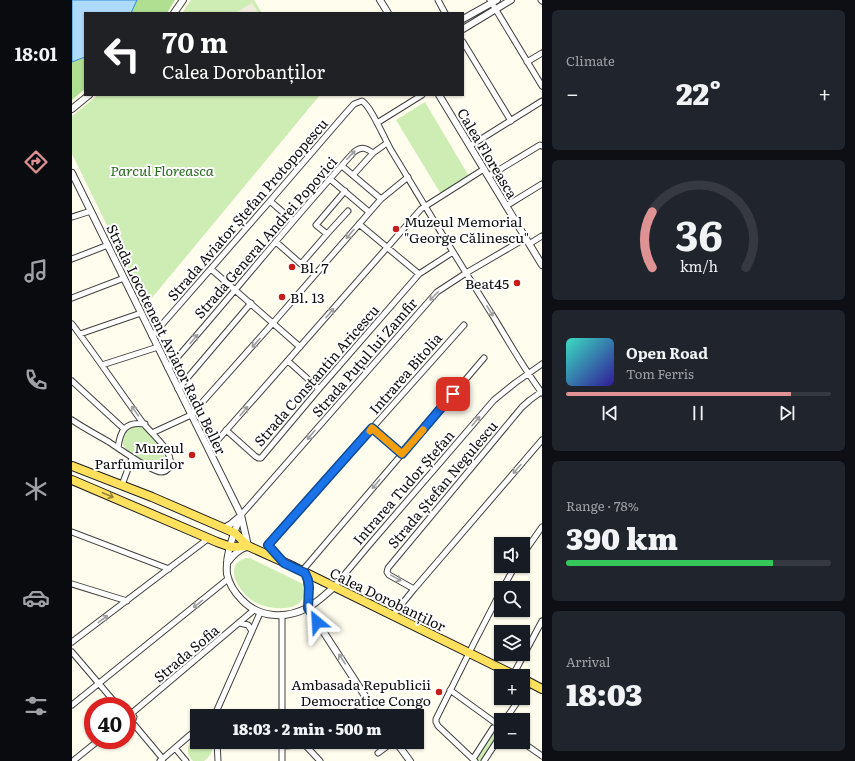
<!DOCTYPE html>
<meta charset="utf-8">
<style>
:root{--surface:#171b24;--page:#20242c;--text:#f1f3f6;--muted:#9ea1a6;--line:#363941;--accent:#df9293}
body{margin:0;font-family:Literata,serif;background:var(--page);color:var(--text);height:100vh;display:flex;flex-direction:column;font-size:15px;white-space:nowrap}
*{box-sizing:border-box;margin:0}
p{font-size:13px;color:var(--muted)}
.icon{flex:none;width:22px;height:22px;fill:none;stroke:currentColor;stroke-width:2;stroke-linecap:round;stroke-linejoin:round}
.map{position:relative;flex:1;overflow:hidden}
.panel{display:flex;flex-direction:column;gap:10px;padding:10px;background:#0d0f14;width:313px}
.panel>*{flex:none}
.banner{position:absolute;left:12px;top:12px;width:380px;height:84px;border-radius:0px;box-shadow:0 1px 3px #0004;background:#202124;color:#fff;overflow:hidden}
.buttons{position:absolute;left:422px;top:537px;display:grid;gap:8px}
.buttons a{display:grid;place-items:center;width:36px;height:36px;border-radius:0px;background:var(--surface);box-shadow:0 1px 3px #0004;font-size:20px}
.speed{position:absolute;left:12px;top:697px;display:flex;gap:8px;font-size:20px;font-weight:700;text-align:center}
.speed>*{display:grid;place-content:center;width:52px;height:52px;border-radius:50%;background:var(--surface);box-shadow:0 1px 3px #0004;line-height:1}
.speed .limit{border:6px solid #d22;background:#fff;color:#111}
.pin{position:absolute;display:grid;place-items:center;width:34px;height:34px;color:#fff;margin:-17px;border-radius:8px;box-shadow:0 2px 6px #0006}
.me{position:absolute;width:44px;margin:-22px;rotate:333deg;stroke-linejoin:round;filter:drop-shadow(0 0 3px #0008)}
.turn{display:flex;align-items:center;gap:14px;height:84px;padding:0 12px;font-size:18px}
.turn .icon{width:52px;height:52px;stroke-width:2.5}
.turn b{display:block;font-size:28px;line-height:34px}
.big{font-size:30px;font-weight:800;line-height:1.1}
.panel .widget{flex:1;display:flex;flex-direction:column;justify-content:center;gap:6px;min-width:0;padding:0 14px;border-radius:6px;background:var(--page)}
.panel .dial{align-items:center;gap:0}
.dial svg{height:104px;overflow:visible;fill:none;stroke:var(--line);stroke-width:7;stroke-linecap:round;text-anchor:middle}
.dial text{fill:var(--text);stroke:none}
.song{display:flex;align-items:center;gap:12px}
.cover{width:48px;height:48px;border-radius:6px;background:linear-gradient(135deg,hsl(170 70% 55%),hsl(250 70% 35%))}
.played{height:4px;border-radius:2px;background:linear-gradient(90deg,var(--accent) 85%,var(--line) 85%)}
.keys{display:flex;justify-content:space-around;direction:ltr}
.heat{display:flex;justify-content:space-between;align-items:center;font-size:22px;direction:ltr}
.charge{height:6px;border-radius:3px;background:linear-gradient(90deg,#34c759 78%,var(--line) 0)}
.trip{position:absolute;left:118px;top:709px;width:234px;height:40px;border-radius:0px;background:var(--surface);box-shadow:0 1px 3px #0004;font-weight:800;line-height:40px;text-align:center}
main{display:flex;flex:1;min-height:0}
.tab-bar{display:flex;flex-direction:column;width:72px;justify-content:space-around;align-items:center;background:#090b0e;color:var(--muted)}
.tab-bar .icon{width:28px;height:28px}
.tab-bar .on{color:var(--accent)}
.tab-bar b{font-size:18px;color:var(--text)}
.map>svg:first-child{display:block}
.green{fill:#ceedb4}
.forest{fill:#b0df92}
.plaza{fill:#f0ecdc}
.water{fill:#aedafb;stroke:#2f8bd7}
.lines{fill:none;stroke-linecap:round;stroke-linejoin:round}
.minor-casing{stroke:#404040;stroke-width:7}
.tertiary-casing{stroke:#404040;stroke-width:8}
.primary-casing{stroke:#1e1e1e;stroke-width:10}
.minor{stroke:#fff;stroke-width:5}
.tertiary{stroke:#fff;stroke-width:6}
.primary{stroke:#ffe15e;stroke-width:8}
.oneway{stroke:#9e9e9e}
.oneway2{stroke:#92823a}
.route-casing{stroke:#114b97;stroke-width:10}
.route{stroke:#1a73e8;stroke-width:7}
.slow{stroke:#f59e0b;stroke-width:7}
.poi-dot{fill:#c81c1b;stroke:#fff;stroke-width:1.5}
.labels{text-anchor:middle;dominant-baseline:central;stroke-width:4;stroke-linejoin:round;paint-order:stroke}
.street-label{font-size:14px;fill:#0d0d0d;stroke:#fff}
.park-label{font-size:14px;font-style:italic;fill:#256a19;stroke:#fff}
.poi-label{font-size:14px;fill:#0d0d0d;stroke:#fff;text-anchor:start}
</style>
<main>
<nav class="tab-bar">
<b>18:01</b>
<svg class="icon on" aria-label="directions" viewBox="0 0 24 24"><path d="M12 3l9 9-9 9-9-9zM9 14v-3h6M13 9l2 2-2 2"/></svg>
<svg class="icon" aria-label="music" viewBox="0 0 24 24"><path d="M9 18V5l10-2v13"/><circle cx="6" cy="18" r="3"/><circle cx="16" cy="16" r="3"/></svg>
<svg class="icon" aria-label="phone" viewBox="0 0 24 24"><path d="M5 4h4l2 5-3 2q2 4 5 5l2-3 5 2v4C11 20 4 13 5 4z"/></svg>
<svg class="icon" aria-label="climate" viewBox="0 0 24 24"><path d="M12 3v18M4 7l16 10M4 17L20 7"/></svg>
<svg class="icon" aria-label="car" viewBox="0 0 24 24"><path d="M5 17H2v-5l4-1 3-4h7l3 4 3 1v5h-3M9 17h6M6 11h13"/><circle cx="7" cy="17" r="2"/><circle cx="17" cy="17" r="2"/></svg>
<svg class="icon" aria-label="filters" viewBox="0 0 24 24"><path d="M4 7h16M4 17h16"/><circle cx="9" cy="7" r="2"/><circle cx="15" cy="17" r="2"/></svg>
</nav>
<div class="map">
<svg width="470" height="761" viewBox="0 0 470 761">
<rect width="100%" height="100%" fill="#fffdee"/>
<path class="green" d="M119 0H182L190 13H110Z
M26 95H248L74 305 0 154V116Z
M353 102 398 178 370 196 324 120Z
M61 425 70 426 73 428 78 433 93 457 94 462 92 466 89 468H84L57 452 53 448 49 440 53 431Z
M174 558H178L231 584C234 590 233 596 229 601 224 607 217 608 210 608 200 609 189 606 181 601 167 592 150 565 174 558Z
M429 727V735L412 761H403L401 759 421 728Z
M125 735V742L140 743C141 751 139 756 132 761H121C112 753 116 741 125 735Z"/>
<path class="forest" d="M65 0H103L95 13H59Z
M13 57V89L0 100V62Z"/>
<path class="plaza" d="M180 3 186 12 184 13H163Z"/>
<path class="water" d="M0 0H65L59 13H13V57L0 62Z"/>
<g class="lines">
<g class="minor-casing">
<path id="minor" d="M366 0 373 13
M418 0 470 86
M469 0 470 1
M391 42 439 121
M455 62 470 53
M305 123 350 95
M398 146 470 101
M270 166 309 199
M281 175 301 153
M417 176 468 145 470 146
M258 179 297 212
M198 201 221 221
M434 206 470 184
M0 217 19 211
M287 224 347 274
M255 234 276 211
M204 242 229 264 255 234 244 225 273 191
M457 244 470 236
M0 259 36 245
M139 269 228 347
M0 298 52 278
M0 324C24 356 47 390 71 423 79 433 96 447 98 459 100 465 96 472 89 472 80 472 46 448 37 442 25 435 12 428 0 420
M8 334 69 313
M80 336 198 201 273 114 282 104 290 101C299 106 313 140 319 150 353 206 386 261 421 316 437 342 452 369 470 393
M216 361 247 389
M30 365 86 347
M96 368C159 297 218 222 282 152 290 146 294 148 301 153L315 143
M0 381 52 429
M106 389 179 303
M300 428 330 454
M154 430 183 456 186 458H189L247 389 347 274 381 252
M80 433 119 415 201 323 309 199 336 177
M46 448C48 431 53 421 73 424
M137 450 349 209 412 169
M50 485 60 458
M169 515 365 292 394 273 454 238
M0 532 97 569
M196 545 392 325
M451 554 470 527
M230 571 412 358
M0 584 55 601
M262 587 298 544 422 400 443 383 470 364
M431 588 443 566
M342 589 317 575 315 572 316 568 450 407 458 400 469 392
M210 615V716
M321 615 342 589 470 440
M168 623 176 625 180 631
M0 642 137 538
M0 652 46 706
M441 675 470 621
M378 690 429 727
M451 694 458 683
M0 705 156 579
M55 711 59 712 62 717 60 722 55 724
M60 713 182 610
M144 716 145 710 188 613
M274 716 290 709 298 704
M433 720 448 698
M60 722 91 759
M145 742 146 761
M450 742 470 756
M210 746 233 745 248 761
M103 748 114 761
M306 753 321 742
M401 759 421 728 429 726
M1 761 27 740
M88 761 125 729
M210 761V742
M403 761 366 726 364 722V719L402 643 429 591
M412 761 429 735"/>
</g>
<g class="tertiary-casing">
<path id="tertiary" d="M308 0 316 13
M102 13 111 0
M391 19 425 0
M391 29 439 0
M367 95 470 265
M0 109 17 95
M0 173 169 515 176 546C166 550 161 555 155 563
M168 517C162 534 153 554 155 574 157 584 163 593 170 600 187 618 214 619 235 608 245 603 254 594 262 587
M152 528 159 524 166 518
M196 545 210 560
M233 573C237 585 237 595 236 608
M236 608 306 716
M324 742 338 761"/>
</g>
<g class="primary-casing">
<path id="primary" d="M0 466 80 497 163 533 176 546 216 564 444 676
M0 480 145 542 159 547 176 546
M451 679 470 689"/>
</g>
<use href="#minor" class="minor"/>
<use href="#tertiary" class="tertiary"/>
<use href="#primary" class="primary"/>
</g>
<defs><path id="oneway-shaft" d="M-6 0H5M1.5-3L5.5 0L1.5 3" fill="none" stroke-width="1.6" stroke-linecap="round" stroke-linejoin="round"/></defs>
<g class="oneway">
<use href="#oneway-shaft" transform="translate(279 155) rotate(-46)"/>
<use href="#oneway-shaft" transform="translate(278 234) rotate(131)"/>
<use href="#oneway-shaft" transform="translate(362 296) rotate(135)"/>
<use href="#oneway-shaft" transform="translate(418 311) rotate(58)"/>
<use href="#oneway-shaft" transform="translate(258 313) rotate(-49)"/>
<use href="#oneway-shaft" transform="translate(122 339) rotate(-49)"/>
<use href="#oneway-shaft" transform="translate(184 343) rotate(132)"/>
<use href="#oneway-shaft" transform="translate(63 411) rotate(-125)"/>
<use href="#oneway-shaft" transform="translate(172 411) rotate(-49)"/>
<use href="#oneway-shaft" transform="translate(404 421) rotate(-49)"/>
<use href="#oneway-shaft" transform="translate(239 435) rotate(131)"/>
<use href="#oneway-shaft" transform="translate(445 469) rotate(131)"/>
<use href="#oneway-shaft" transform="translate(304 484) rotate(130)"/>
<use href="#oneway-shaft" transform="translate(324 578) rotate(29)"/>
<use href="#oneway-shaft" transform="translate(126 604) rotate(141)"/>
<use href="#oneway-shaft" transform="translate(31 619) rotate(-37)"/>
<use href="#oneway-shaft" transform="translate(270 659) rotate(-123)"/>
</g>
<use class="oneway2" href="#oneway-shaft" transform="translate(36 495) rotate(23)"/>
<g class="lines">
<g class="route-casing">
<path id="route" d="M245 622 236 608 237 587 236 580 233 573 212 563 196 545 300 428 330 454 381 394"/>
</g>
<use href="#route" class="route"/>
<path class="slow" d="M298 431 300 428 330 454 351 430"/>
</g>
<g class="poi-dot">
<circle cx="324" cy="229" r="4"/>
<circle cx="220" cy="267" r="4"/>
<circle cx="445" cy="283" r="4"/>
<circle cx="210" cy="297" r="4"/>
<circle cx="120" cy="455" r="4"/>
<circle cx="367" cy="692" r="4"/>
</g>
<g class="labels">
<g class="street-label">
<text transform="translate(416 153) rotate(59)">Calea Floreasca</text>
<text transform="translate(175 209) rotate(-49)">Strada Aviator Ștefan Protopopescu</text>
<text transform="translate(193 237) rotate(-49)">Strada General Andrei Popovici</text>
<text transform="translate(95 339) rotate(64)">Strada Locotenent Aviator Radu Beller</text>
<text transform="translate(292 357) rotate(-49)">Strada Puțul lui Zamfir</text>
<text transform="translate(333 373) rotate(-49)">Intrarea Bitolia</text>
<text transform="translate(244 375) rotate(-49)">Strada Constantin Aricescu</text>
<text transform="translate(370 484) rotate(-50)">Strada Ștefan Negulescu</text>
<text transform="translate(331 487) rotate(-49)">Intrarea Tudor Ștefan</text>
<text transform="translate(316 599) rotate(26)">Calea Dorobanților</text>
<text transform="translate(114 653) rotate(-40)">Strada Sofia</text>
</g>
<g class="park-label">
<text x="90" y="170">Parcul Floreasca</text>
</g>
<g class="poi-label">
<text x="332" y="221">Muzeul Memorial<tspan x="332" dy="16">"George Călinescu"</tspan></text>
<text x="228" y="267">Bl. 7</text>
<text x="437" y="283" text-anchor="end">Beat45</text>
<text x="218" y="297">Bl. 13</text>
<text x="112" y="447" text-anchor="end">Muzeul<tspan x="112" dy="16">Parfumurilor</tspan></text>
<text x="359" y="684" text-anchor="end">Ambasada Republicii<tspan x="359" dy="16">Democratice Congo</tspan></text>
</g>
</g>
</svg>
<div class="buttons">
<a><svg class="icon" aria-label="sound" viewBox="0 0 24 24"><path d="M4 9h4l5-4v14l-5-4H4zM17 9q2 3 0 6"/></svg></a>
<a><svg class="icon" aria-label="search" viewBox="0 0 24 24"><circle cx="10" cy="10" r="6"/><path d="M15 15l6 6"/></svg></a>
<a><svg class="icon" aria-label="layers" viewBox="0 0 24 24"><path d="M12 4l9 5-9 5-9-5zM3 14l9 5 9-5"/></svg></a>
<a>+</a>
<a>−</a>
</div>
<div class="speed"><div class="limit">40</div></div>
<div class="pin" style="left:381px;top:394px;background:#d93025"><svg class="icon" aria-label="arrive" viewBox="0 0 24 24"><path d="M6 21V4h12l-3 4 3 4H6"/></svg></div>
<svg class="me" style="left:245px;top:622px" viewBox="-20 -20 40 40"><path d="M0-17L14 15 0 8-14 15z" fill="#1a73e8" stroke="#fff" stroke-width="4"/></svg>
<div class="trip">18:03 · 2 min · 500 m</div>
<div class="banner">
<div class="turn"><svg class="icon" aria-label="left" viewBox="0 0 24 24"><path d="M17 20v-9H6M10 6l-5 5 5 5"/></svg><div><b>70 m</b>Calea Dorobanților</div></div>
</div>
</div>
<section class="panel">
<div class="widget"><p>Climate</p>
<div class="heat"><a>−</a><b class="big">22°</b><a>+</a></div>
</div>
<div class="widget dial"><svg viewBox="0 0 100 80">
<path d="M14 69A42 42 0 1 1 86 69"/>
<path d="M14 69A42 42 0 0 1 14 26" stroke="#df9293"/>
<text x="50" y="56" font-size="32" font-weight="700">36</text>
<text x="50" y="72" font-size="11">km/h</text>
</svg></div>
<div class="widget">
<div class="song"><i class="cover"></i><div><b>Open Road</b><p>Tom Ferris</p></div></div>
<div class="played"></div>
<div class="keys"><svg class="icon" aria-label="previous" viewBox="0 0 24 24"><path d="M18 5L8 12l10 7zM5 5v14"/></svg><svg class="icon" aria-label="pause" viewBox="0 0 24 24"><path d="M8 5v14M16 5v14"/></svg><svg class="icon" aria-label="next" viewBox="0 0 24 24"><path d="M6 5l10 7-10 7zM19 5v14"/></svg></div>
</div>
<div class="widget"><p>Range · 78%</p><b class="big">390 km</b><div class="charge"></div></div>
<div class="widget"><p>Arrival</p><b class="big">18:03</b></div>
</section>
</main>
